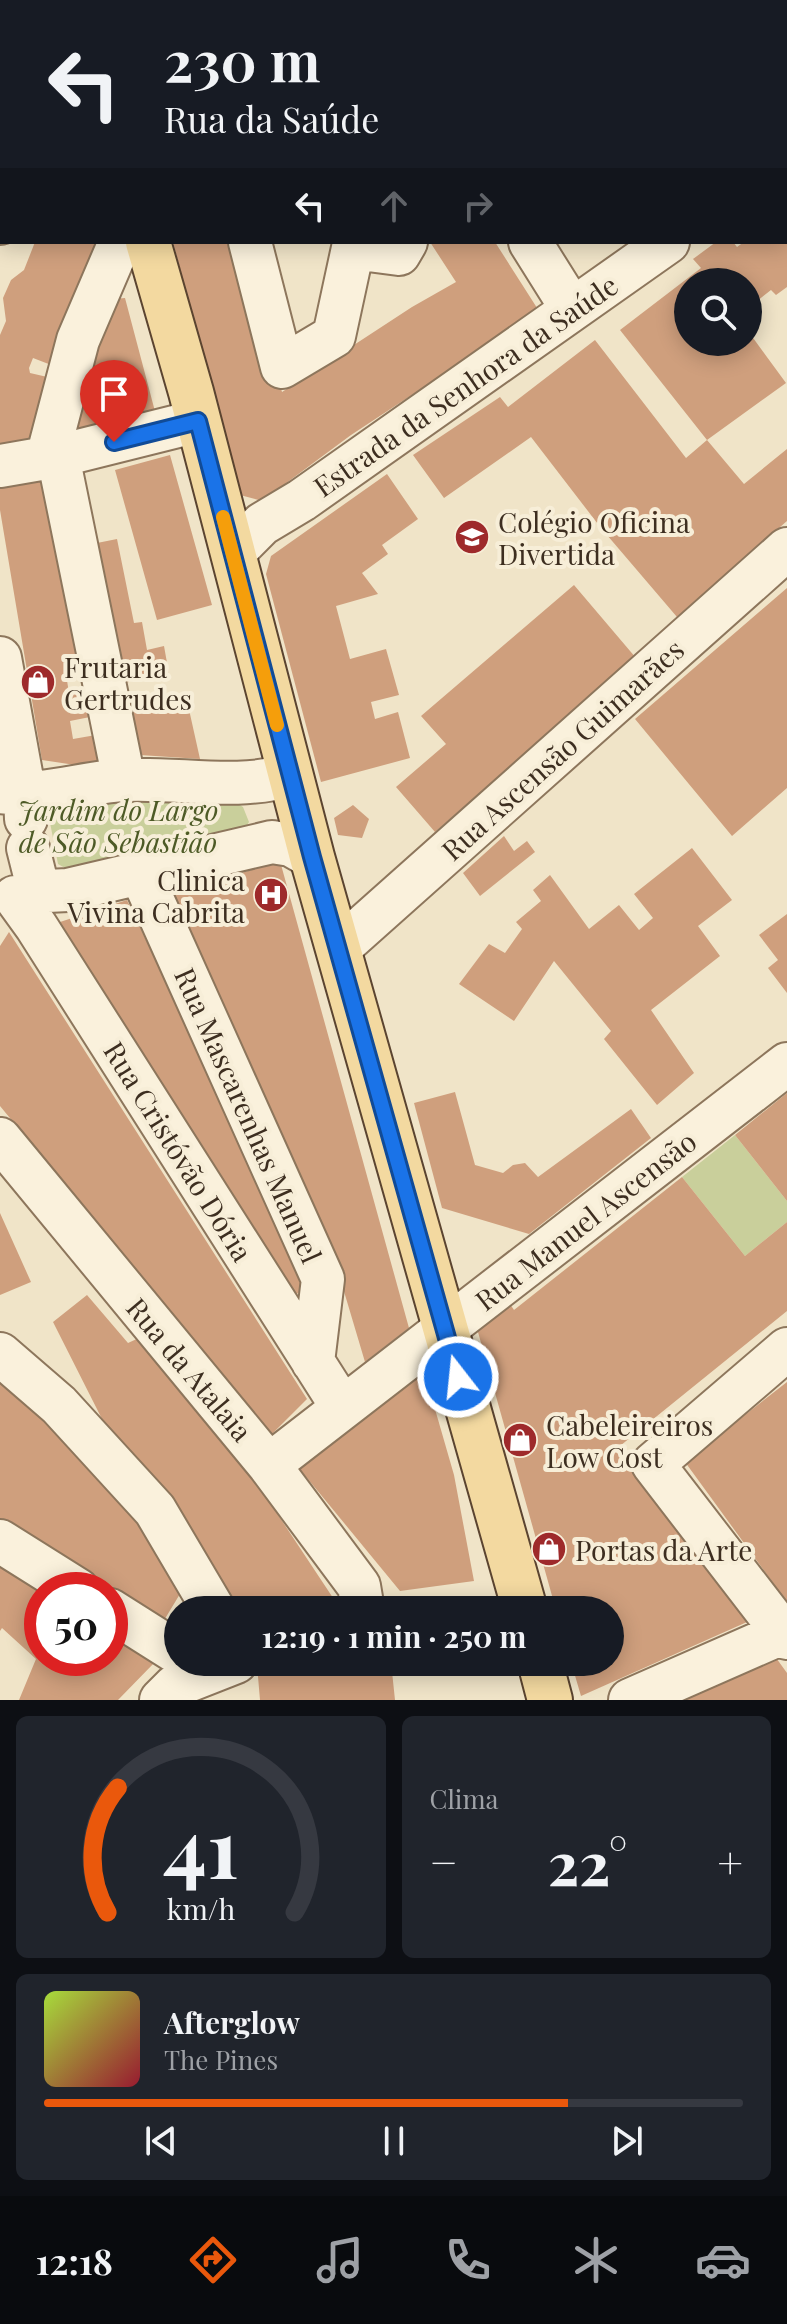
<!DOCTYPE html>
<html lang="pt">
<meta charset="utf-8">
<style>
:root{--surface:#171b24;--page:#20242c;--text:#f1f3f6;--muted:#9ea1a6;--line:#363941;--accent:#ea580c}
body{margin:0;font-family:"Playfair Display",serif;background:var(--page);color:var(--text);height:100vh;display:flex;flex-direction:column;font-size:30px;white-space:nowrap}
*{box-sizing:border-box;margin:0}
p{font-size:26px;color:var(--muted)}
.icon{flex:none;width:44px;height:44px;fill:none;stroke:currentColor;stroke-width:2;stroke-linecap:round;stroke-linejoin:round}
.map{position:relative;height:1700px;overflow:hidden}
.side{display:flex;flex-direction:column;gap:16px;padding:16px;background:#0d0f14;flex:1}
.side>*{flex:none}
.top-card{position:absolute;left:0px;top:0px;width:788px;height:244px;box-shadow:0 4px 20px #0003;background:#171b24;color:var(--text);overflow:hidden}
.tools{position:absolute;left:674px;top:268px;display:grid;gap:16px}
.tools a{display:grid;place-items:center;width:88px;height:88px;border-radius:50%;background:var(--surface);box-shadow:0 4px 20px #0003;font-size:40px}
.speed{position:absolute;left:24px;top:1572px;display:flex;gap:16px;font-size:40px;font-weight:700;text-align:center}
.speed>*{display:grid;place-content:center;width:104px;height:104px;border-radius:50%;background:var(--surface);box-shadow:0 4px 20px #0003;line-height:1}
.speed .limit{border:12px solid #d22;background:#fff;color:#111}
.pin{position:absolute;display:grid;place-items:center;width:68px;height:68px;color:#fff;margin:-82px -34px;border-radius:50% 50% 50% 0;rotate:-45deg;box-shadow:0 0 8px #0007}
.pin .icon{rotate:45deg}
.me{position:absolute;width:88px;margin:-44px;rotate:344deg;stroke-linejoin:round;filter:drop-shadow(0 0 6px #0008)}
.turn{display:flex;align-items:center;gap:28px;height:168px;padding:0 32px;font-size:36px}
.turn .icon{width:104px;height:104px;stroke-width:2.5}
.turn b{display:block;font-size:56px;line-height:68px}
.lanes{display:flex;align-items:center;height:76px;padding:0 32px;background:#0003;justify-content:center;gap:40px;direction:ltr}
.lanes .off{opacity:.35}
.big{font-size:60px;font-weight:700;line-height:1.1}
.side .card{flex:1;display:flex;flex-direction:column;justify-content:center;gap:12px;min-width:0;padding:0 28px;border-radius:12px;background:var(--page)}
.side .dial{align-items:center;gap:0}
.dial svg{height:208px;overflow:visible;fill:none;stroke:var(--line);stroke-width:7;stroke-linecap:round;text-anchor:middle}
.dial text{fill:var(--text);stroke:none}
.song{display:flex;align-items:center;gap:24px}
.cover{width:96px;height:96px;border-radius:12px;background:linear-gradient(135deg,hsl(80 70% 55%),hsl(350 70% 35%))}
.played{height:8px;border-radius:4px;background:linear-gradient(90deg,var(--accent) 75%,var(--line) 75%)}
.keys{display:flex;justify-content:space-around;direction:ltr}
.heat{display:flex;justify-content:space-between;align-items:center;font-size:44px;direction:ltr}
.side .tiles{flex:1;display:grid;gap:16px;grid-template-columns:1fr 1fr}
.card:last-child{grid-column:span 2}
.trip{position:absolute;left:164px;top:1596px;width:460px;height:80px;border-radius:40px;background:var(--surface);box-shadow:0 4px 20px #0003;font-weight:700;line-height:80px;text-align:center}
.tabs{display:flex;height:128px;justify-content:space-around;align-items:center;background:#090b0e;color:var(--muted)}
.tabs .icon{width:56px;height:56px}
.tabs .current{color:var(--accent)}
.tabs b{font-size:36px;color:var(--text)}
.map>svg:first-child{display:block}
.green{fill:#c9cf9b}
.building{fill:#cf9f7d}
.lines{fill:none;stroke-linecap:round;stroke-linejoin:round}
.minor-casing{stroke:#8d765c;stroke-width:46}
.major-casing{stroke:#5b4430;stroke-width:48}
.minor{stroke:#faf1dc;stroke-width:42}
.major{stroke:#f3d9a0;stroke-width:44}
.route-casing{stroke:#114b97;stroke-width:20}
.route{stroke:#1a73e8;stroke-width:14}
.slow{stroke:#f59e0b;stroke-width:14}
.labels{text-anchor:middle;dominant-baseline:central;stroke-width:8;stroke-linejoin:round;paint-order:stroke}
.street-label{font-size:28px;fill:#3d2e20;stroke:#f7eed8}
.poi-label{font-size:28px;fill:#3d2e20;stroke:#f7eed8;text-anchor:start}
.park-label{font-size:28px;font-style:italic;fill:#4d5a26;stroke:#f7eed8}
</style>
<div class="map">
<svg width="787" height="1700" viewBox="0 0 787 1700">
<rect width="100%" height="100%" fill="#f0e4c8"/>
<path class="green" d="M58 796 230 799 243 807 249 822 242 834 72 872 58 864 47 807Z
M735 1135 787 1201V1222L745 1256 682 1177Z"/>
<path class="building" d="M35 242H107L59 368 33 358 29 368 30 373 56 379 44 439 0 447V335L6 321 3 298 11 280 24 270Z
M173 242H240L282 392 412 307 456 282 430 242H495L539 311 351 435 262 501 240 495Z
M716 242H733L737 247 744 242H787V287L776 295 771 290 748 308V282H688V342H748V331L786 383 707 440 744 484 787 449V521L677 617 601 528 531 437 444 498 413 455 500 397 508 407 595 340 686 458 707 440 620 330 701 268 693 259Z
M125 298 157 419 65 435 101 300Z
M170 455 212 605 157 620 115 470Z
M55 474 89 663 65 668 69 693 91 690 95 716 70 721 73 739 96 735 102 769 42 760 0 510V484Z
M387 474 418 519 382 545 388 554 362 573 378 594 336 606 350 659 386 649 399 695 371 702 375 719 398 712 410 758 321 782 266 574 271 556Z
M117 539 134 623 142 622 147 650 164 646 169 674 114 685 87 545Z
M574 585 636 658 435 832 396 787 446 744 421 716Z
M787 588V788L732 836 635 719Z
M188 705 200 759 125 754 118 713Z
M353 805 369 819 362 838 338 835 334 818Z
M504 836 514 851 527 841 535 852 480 896 463 873Z
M692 848 732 900 698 926 720 956 651 1010 694 1073 657 1105 604 1039 611 1031 554 961 514 1021 459 984 489 944 505 953 522 929 516 922 541 901 533 890 550 875 589 929 619 905 639 930 653 918 634 894Z
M280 861 409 1328 365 1362 329 1241 170 895Z
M127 900 309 1285 290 1299 57 923Z
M787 914V993L768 968 778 960 759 935Z
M9 932 307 1399 271 1435 0 1106V946Z
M455 1092 475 1165 503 1173 513 1165 525 1163 538 1177 631 1109 651 1138 529 1234 442 1208 414 1103Z
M787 1093V1201L735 1135Z
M682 1177 745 1256 787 1222V1311L615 1450 747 1622 581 1696 571 1662H610V1610H556L476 1325 508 1301 514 1310Z
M0 1213 31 1282 0 1295Z
M87 1295 128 1343 141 1337 249 1471 341 1610H232L172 1505 102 1419 53 1322Z
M422 1364 454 1475 474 1581 400 1591 298 1467Z
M0 1379 53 1412 186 1584 163 1622 0 1520Z
M787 1382V1602L685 1462Z
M0 1556 42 1590V1658H110V1624L155 1662 118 1700H19L36 1659 2 1628 0 1631Z
M774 1655 787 1673V1700H672Z
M271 1662H391L395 1700H260L257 1665Z"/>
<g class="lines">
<g class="minor-casing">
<path id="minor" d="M361 0 364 2
M329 2 330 0
M786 160 787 159
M0 184H2
M0 223 2 218
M250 242 282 367 334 336 353 248 399 254 406 242
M530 242 572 309
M58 456 124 780
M47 458 78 340 120 242
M0 466 58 456 198 421
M233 553 262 524 302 500 668 242
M0 658 25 795 26 819
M0 792C42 797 81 783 123 780 180 777 235 791 291 775
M28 848 36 880 47 891 68 890 272 842 291 845 312 857
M141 874 323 1279 313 1362
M15 897 36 926 342 1407
M338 949 787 549
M0 1139 269 1465 359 1586 363 1610
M787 1349 653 1464 787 1638
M0 1354 59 1405 155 1510 214 1610
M269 1465 787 1064
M0 1541 78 1590
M110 1610 178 1653
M161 1700 175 1686 236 1662
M630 1700 787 1631"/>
</g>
<g class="major-casing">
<path id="major" d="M62 2 63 0
M0 102 2 98
M0 146 2 150
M148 242 191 392 312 857 525 1610
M540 1662 550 1700"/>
</g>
<use href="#minor" class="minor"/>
<use href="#major" class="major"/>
</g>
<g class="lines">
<g class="route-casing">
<path id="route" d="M114 442 198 421 312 857 458 1377"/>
</g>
<use href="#route" class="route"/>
<path class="slow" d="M223 517 277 725"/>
</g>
<defs>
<g id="school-disc" transform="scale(1.8)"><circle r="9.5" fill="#9e2a2b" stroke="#f7eed8"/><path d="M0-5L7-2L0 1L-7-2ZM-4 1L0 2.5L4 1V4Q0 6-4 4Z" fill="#fff"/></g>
<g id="shop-disc" transform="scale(1.8)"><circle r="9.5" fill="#9e2a2b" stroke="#f7eed8"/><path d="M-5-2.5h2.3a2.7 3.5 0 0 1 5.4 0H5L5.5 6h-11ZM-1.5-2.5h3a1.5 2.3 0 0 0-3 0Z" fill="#fff"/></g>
<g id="hospital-disc" transform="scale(1.8)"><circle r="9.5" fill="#9e2a2b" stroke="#f7eed8"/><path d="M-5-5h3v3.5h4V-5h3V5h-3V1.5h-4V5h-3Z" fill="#fff"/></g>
</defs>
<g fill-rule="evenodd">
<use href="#school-disc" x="472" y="537"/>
<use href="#shop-disc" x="38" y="682"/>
<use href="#hospital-disc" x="271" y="895"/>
<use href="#shop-disc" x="520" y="1440"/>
<use href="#shop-disc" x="549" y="1549"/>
</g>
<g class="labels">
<g class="street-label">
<text transform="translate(465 385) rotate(-35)">Estrada da Senhora da Saúde</text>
<text transform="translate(562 749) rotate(-42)">Rua Ascensão Guimarães</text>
<text transform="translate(249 1115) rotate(66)">Rua Mascarenhas Manuel</text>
<text transform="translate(179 1151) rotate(58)">Rua Cristóvão Dória</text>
<text transform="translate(585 1220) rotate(-38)">Rua Manuel Ascensão</text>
<text transform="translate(190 1369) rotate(50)">Rua da Atalaia</text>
</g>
<g class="poi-label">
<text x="498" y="521">Colégio Oficina<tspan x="498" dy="32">Divertida</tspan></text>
<text x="64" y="666">Frutaria<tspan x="64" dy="32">Gertrudes</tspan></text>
<text x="245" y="879" text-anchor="end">Clinica<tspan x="245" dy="32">Vivina Cabrita</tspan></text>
<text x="546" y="1424">Cabeleireiros<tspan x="546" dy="32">Low Cost</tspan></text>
<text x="575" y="1549">Portas da Arte</text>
</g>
<g class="park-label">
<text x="118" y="809">Jardim do Largo<tspan x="118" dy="32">de São Sebastião</tspan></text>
</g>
</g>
</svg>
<div class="tools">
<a><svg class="icon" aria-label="search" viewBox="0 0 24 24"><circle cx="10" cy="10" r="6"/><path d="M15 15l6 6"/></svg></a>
</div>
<div class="speed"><div class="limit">50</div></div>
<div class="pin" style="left:114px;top:442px;background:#d93025"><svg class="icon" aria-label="arrive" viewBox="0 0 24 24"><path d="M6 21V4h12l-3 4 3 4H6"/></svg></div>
<svg class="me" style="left:458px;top:1377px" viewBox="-20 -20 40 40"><circle r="17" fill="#1a73e8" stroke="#fff" stroke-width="3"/><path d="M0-11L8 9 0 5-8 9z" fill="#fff"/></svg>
<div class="trip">12:19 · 1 min · 250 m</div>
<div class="top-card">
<div class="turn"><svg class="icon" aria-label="left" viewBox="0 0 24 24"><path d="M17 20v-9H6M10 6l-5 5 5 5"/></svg><div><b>230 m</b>Rua da Saúde</div></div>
<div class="lanes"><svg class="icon" aria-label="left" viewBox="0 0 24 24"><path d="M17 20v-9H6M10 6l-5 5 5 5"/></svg><svg class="icon off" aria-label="ahead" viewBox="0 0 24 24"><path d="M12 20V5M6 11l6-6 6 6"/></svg><svg class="icon off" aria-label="right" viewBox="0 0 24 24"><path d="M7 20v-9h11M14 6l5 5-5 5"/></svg></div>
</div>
</div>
<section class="side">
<div class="tiles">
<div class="card dial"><svg viewBox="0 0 100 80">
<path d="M14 69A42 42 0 1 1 86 69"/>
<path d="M14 69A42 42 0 0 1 18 21" stroke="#ea580c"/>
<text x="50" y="56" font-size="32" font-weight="700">41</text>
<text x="50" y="72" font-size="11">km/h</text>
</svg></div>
<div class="card"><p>Clima</p>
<div class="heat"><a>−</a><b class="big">22°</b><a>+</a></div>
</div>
<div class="card">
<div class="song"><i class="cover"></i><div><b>Afterglow</b><p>The Pines</p></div></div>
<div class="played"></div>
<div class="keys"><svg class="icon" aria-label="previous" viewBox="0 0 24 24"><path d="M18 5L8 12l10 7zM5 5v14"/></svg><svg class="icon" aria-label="pause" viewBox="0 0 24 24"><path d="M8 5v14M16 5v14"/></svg><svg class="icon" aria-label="next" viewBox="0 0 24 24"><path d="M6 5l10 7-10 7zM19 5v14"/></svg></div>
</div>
</div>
</section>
<nav class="tabs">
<b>12:18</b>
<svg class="icon current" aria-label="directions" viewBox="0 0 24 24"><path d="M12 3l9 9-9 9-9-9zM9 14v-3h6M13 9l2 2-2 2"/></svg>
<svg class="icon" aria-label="music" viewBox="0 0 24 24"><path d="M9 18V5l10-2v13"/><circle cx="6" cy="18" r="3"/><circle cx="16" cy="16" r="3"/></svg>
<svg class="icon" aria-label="phone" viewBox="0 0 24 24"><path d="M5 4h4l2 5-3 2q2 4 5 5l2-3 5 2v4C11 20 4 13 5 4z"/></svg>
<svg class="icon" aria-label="climate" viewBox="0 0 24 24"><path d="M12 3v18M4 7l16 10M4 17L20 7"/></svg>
<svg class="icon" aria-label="car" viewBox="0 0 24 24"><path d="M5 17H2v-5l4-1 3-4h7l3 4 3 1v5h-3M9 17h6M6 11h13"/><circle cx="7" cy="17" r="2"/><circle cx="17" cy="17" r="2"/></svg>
</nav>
